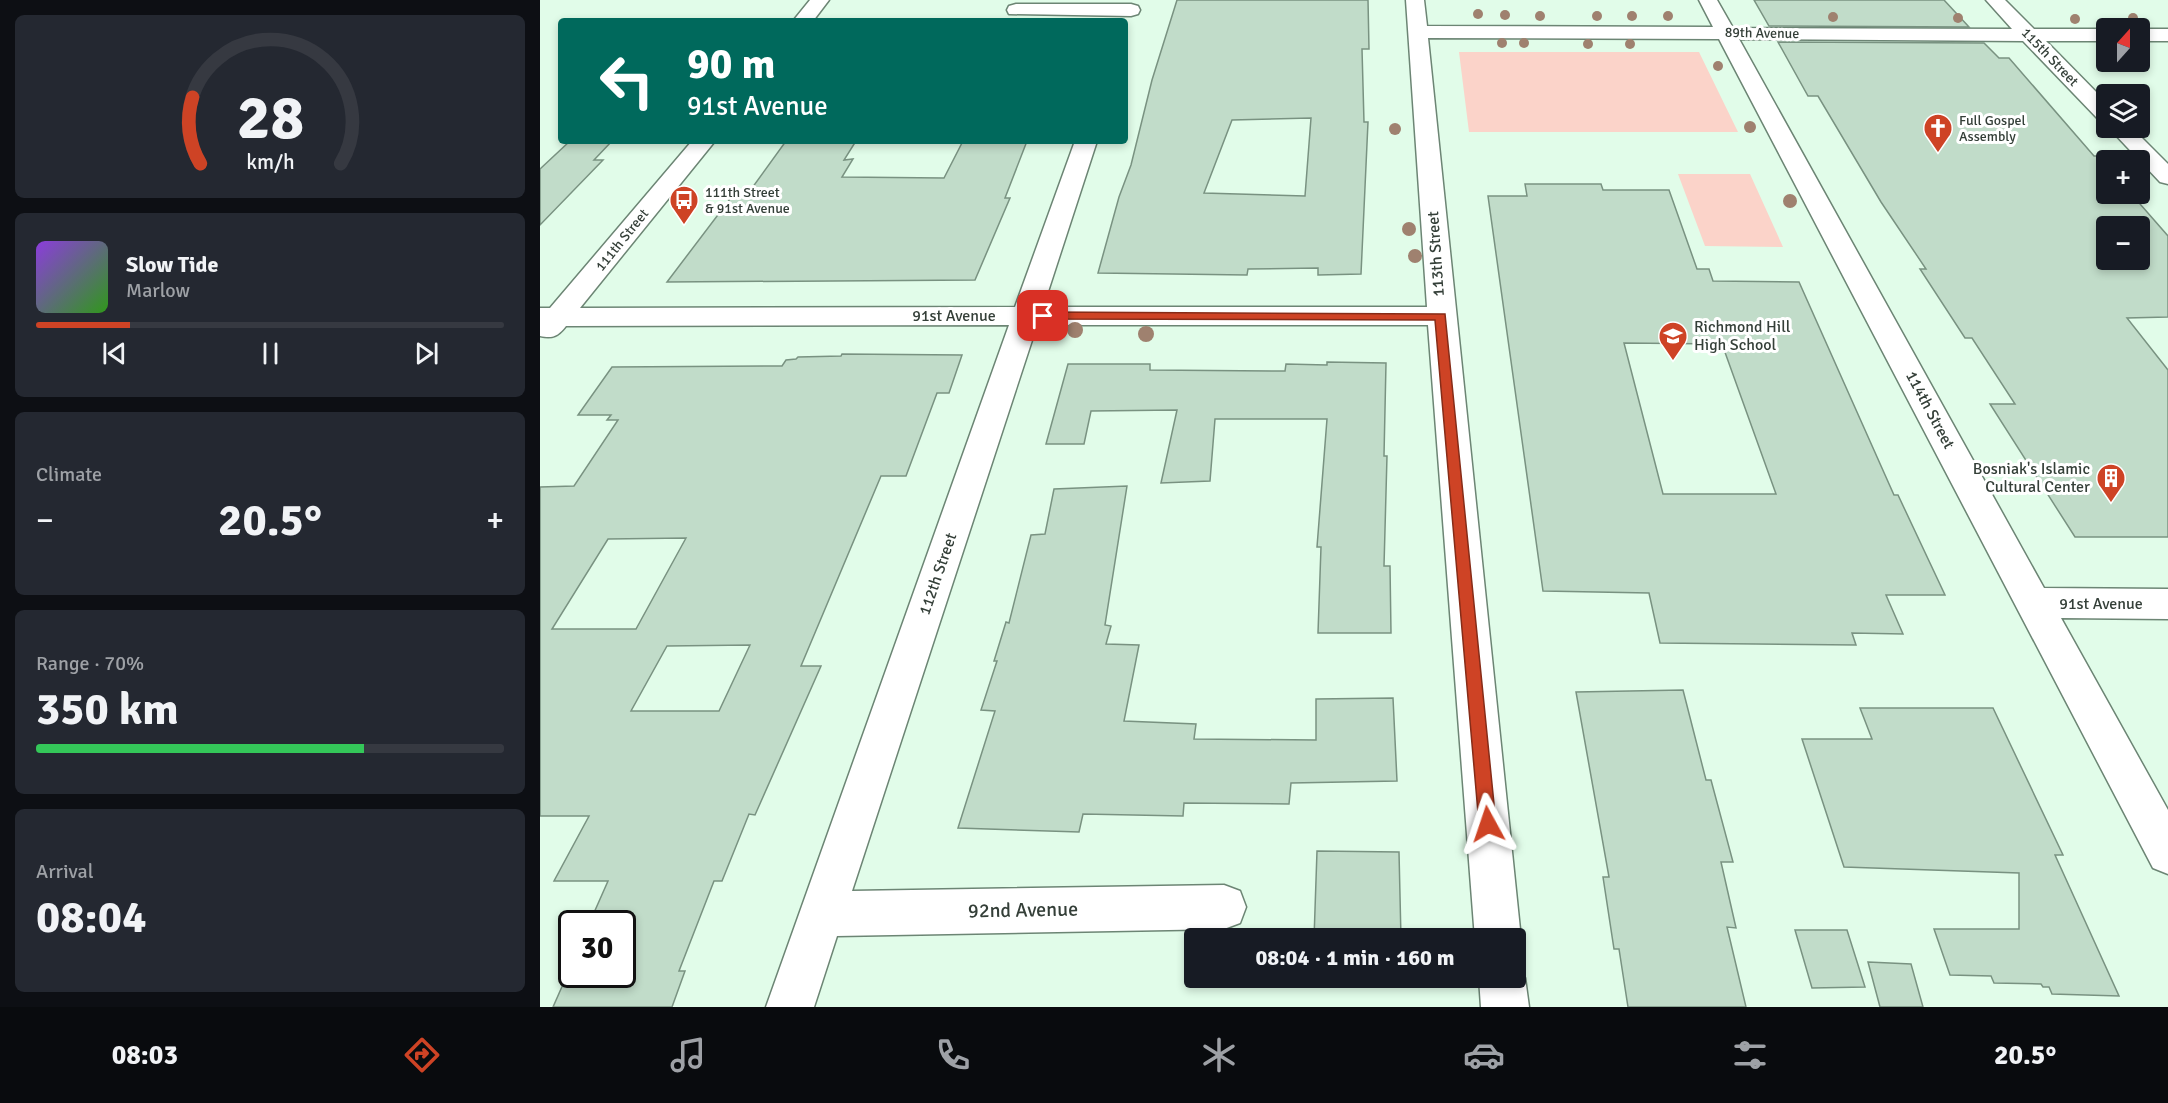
<!DOCTYPE html>
<meta charset="utf-8">
<style>
:root{--surface:#171b24;--page:#242831;--text:#f1f3f6;--muted:#9ea1a6;--line:#363941;--accent:#ce4325}
body{margin:0;font-family:Signika,sans-serif;background:var(--page);color:var(--text);height:100vh;display:flex;flex-direction:column;font-size:22px;white-space:nowrap}
*{box-sizing:border-box;margin:0}
p{font-size:20px;color:var(--muted)}
.icon{flex:none;width:33px;height:33px;fill:none;stroke:currentColor;stroke-width:2;stroke-linecap:round;stroke-linejoin:round}
.map{position:relative;flex:1;overflow:hidden}
.sheet{display:flex;flex-direction:column;gap:15px;padding:15px;background:#0d0f14;width:540px}
.sheet>*{flex:none}
.top-card{position:absolute;left:18px;top:18px;width:570px;height:126px;border-radius:6px;box-shadow:0 3px 9px #0003;background:#00695c;color:#fff;overflow:hidden}
.needle{width:39px;rotate:21deg}
.controls{position:absolute;left:1556px;top:18px;display:grid;gap:12px}
.controls a{display:grid;place-items:center;width:54px;height:54px;border-radius:6px;background:var(--surface);box-shadow:0 3px 9px #0003;font-size:30px}
.speed{position:absolute;left:18px;top:910px;display:flex;gap:12px;font-size:30px;font-weight:700;text-align:center}
.speed>*{display:grid;place-content:center;width:78px;height:78px;border-radius:50%;background:var(--surface);box-shadow:0 3px 9px #0003;line-height:1}
.speed .limit{border:3px solid #111;border-radius:9px;background:#fff;color:#111}
.pin{position:absolute;display:grid;place-items:center;width:51px;height:51px;color:#fff;margin:-26px;border-radius:12px;box-shadow:0 3px 9px #0006}
.me{position:absolute;width:66px;margin:-33px;rotate:355deg;stroke-linejoin:round;filter:drop-shadow(0 0 4px #0008)}
.turn{display:flex;align-items:center;gap:21px;height:126px;padding:0 30px;font-size:27px}
.turn .icon{width:78px;height:78px;stroke-width:2.5}
.turn b{display:block;font-size:42px;line-height:51px}
.big{font-size:45px;font-weight:700;line-height:1.1}
.sheet .card{flex:1;display:flex;flex-direction:column;justify-content:center;gap:9px;min-width:0;padding:0 21px;border-radius:9px;background:var(--page)}
.sheet .dial{align-items:center;gap:0}
.dial svg{height:156px;overflow:visible;fill:none;stroke:var(--line);stroke-width:7;stroke-linecap:round;text-anchor:middle}
.dial text{fill:var(--text);stroke:none}
.song{display:flex;align-items:center;gap:18px}
.cover{width:72px;height:72px;border-radius:9px;background:linear-gradient(135deg,hsl(270 70% 55%),hsl(110 70% 35%))}
.played{height:6px;border-radius:3px;background:linear-gradient(90deg,var(--accent) 20%,var(--line) 20%)}
.keys{display:flex;justify-content:space-around;direction:ltr}
.heat{display:flex;justify-content:space-between;align-items:center;font-size:33px;direction:ltr}
.charge{height:9px;border-radius:4px;background:linear-gradient(90deg,#34c759 70%,var(--line) 0)}
.trip{position:absolute;left:644px;top:928px;width:342px;height:60px;border-radius:6px;background:var(--surface);box-shadow:0 3px 9px #0003;font-weight:700;line-height:60px;text-align:center}
.menu{display:flex;height:96px;justify-content:space-around;align-items:center;background:#090b0e;color:var(--muted)}
.menu .icon{width:42px;height:42px}
.menu .active{color:var(--accent)}
.menu b{font-size:27px;color:var(--text)}
main{display:flex;flex:1;min-height:0}
.map>svg:first-child{display:block}
.green{fill:#fbd3c9}
.building{fill:#c1dcc9;stroke:#799281;stroke-width:1.5;fill-rule:evenodd}
.lines{fill:none;stroke-linecap:round;stroke-linejoin:round}
.minor-casing{stroke:#6c8574;stroke-width:3}
.minor{fill:#fff;fill-rule:evenodd}
.tree{fill:#9f816f}
.route{fill:#ce4325;stroke:#862c18;stroke-width:1.5}
.labels{text-anchor:middle;dominant-baseline:central;stroke-width:6;stroke-linejoin:round;paint-order:stroke}
.far-street-label{font-size:14px;fill:#343f38;stroke:#fff}
.far-poi-label{font-size:14px;fill:#343f38;stroke:#fff;text-anchor:start}
.street-label{font-size:16px;fill:#343f38;stroke:#fff}
.poi-label{font-size:16px;fill:#343f38;stroke:#fff;text-anchor:start}
.near-street-label{font-size:20px;fill:#343f38;stroke:#fff}
</style>
<main>
<section class="sheet">
<div class="card dial"><svg viewBox="0 0 100 80">
<path d="M14 69A42 42 0 1 1 86 69"/>
<path d="M14 69A42 42 0 0 1 10 35" stroke="#ce4325"/>
<text x="50" y="56" font-size="32" font-weight="700">28</text>
<text x="50" y="72" font-size="11">km/h</text>
</svg></div>
<div class="card">
<div class="song"><i class="cover"></i><div><b>Slow Tide</b><p>Marlow</p></div></div>
<div class="played"></div>
<div class="keys"><svg class="icon" aria-label="previous" viewBox="0 0 24 24"><path d="M18 5L8 12l10 7zM5 5v14"/></svg><svg class="icon" aria-label="pause" viewBox="0 0 24 24"><path d="M8 5v14M16 5v14"/></svg><svg class="icon" aria-label="next" viewBox="0 0 24 24"><path d="M6 5l10 7-10 7zM19 5v14"/></svg></div>
</div>
<div class="card"><p>Climate</p>
<div class="heat"><a>−</a><b class="big">20.5°</b><a>+</a></div>
</div>
<div class="card"><p>Range · 70%</p><b class="big">350 km</b><div class="charge"></div></div>
<div class="card"><p>Arrival</p><b class="big">08:04</b></div>
</section>
<div class="map">
<svg width="1628" height="1007" viewBox="0 0 1628 1007">
<rect width="100%" height="100%" fill="#e1fce9"/>
<path class="green" d="M919 52H1159L1198 132H929Z
M1138 174H1210L1243 247 1165 246Z"/>
<path class="building" d="M637 0H828L829 49H822L824 122H828L821 274 778 275V268L708 269 707 275 558 273 579 197 591 165 612 80ZM771 118 765 196 664 193 692 120Z
M1214 0H1404L1429 27 1229 26Z
M1238 42 1444 43 1459 58H1469L1554 156H1566V194H1587L1594 197 1628 236V317L1587 318 1628 370V537H1535L1450 404H1475L1432 338H1425L1380 269H1386L1341 202 1278 96H1268ZM1566 226H1599V260H1566Z
M30 141H72L54 160H63L0 225V169Z
M246 141H316L304 160 313 159 302 177 404 178 423 141H487L465 198H470L435 280 127 282 193 195H207Z
M985 184H1061L1063 190H1129L1157 269H1169L1173 281 1259 282 1354 495H1358L1405 595H1346L1363 634 1312 633 1316 645 1120 643 1109 593 1003 591 948 196H987ZM1084 343 1182 344 1236 494H1123Z
M302 354 422 355 409 393H397L366 476H341L261 666H281L215 815 209 814 182 881H174L139 971H145L132 1007H13L32 964V975H82V924H49L68 881H14L49 816H0V487L34 486 78 420H67L71 415H38L72 367 242 366 246 360 256 359 258 357 301 356ZM146 538 96 629H12L68 539ZM210 645 179 711H91L127 646Z
M787 362 846 363 844 456H847L844 566H850L851 633H778L781 547H777L787 419H675L670 481 621 483 637 410 551 411 544 444H506L528 364H610V370L745 371 746 364 787 365Z
M587 486 565 625 571 626 566 644 599 645 584 721 656 724 654 739 776 740V699L853 698 857 781 751 783 749 804 644 803 643 816 543 814 539 832 418 828 455 711 441 710 457 661H454L466 622 469 623 491 535 505 534 514 489Z
M1143 690 1166 780H1171L1193 862H1181L1196 928 1187 927 1206 1007H1088L1079 949H1074L1063 877H1069L1036 692Z
M1320 708H1453L1523 855H1515L1579 996 1512 994 1509 987H1503L1501 984 1454 983 1451 976 1410 975 1394 929H1479V873L1304 867 1262 739H1332Z
M777 851 859 852 861 939H774Z
M1255 930H1307L1325 987 1272 988Z
M1328 962 1371 964 1383 1007H1340Z"/>
<g class="lines">
<g class="minor-casing">
<path id="minor" d="M270 0H289L273 21H253Z
M866 0H884L887 26 1173 27 1159 0H1177L1193 28 1472 29 1446 0H1465L1494 29H1566V41H1506L1566 102V121L1558 119 1483 41 1199 39 1504 588 1628 589V619L1521 618 1628 810V874L1613 868 1179 39 888 38 981 939 975 953V939H935L888 325H497L312 891 684 885 700 891 706 907 700 923 684 929 297 936 274 1007H226L469 325 26 326C18 336 13 339 0 336V308H10L152 141H175L40 308 475 307 535 141H557L503 307H887Z
M476 4H591L598 6 600 10 598 14 591 16 469 14 467 10 469 6Z
M1599 29H1628V41H1599Z
M1569 128H1592L1628 164V184L1620 182Z
M975 960 978 962 985 978 989 1007H941L939 978H975Z"/>
</g>
<use href="#minor" class="minor"/>
</g>
<g class="tree">
<circle cx="938" cy="14" r="5"/>
<circle cx="965" cy="15" r="5"/>
<circle cx="1000" cy="16" r="5"/>
<circle cx="1057" cy="16" r="5"/>
<circle cx="1092" cy="16" r="5"/>
<circle cx="1128" cy="16" r="5"/>
<circle cx="1293" cy="17" r="5"/>
<circle cx="1418" cy="18" r="5"/>
<circle cx="1593" cy="18" r="5"/>
<circle cx="1535" cy="19" r="5"/>
<circle cx="962" cy="43" r="5"/>
<circle cx="984" cy="43" r="5"/>
<circle cx="1048" cy="44" r="5"/>
<circle cx="1090" cy="44" r="5"/>
<circle cx="1178" cy="66" r="5"/>
<circle cx="1210" cy="127" r="6"/>
<circle cx="855" cy="129" r="6"/>
<circle cx="1250" cy="201" r="7"/>
<circle cx="869" cy="229" r="7"/>
<circle cx="875" cy="256" r="7"/>
<circle cx="535" cy="330" r="8"/>
<circle cx="606" cy="334" r="8"/>
</g>
<path class="route" d="M503 312 905 314 956 824 954 830 948 832 942 830 939 824 895 320 499 319 498 316Z"/>
<defs>
<g id="church-pin" transform="scale(1.5)"><path d="M0 17L-7.5 6A9.5 9.5 0 1 1 7.5 6Z" fill="#ce4325" stroke="#fff"/><path d="M-1.2-6h2.4v3.5h3.3v2.4h-3.3V6h-2.4V-.1h-3.3v-2.4h3.3Z" fill="#fff"/></g>
<g id="bus-pin" transform="scale(1.5)"><path d="M0 17L-7.5 6A9.5 9.5 0 1 1 7.5 6Z" fill="#ce4325" stroke="#fff"/><path d="M-5-6H5V4H4V6H2V4H-2V6H-4V4H-5ZM-3.5-4V0h7V-4ZM-3.5 1.2v1.5H-2V1.2ZM2 1.2v1.5H3.5V1.2Z" fill="#fff"/></g>
<g id="school-pin" transform="scale(1.5)"><path d="M0 17L-7.5 6A9.5 9.5 0 1 1 7.5 6Z" fill="#ce4325" stroke="#fff"/><path d="M0-5L7-2L0 1L-7-2ZM-4 1L0 2.5L4 1V4Q0 6-4 4Z" fill="#fff"/></g>
<g id="building-pin" transform="scale(1.5)"><path d="M0 17L-7.5 6A9.5 9.5 0 1 1 7.5 6Z" fill="#ce4325" stroke="#fff"/><path d="M-4-6H4V6H1V3H-1V6H-4ZM-2.5-4.3h1.7v1.8h-1.7ZM.8-4.3h1.7v1.8H.8ZM-2.5-1h1.7V.8h-1.7ZM.8-1h1.7V.8H.8Z" fill="#fff"/></g>
</defs>
<g fill-rule="evenodd">
<use href="#church-pin" x="1398" y="128"/>
<use href="#bus-pin" x="144" y="200"/>
<use href="#school-pin" x="1133" y="336"/>
<use href="#building-pin" x="1571" y="478"/>
</g>
<g class="labels">
<g class="far-street-label">
<text transform="translate(1222 33) rotate(1)">89th Avenue</text>
<text transform="translate(1510 57) rotate(46)">115th Street</text>
<text transform="translate(82 240) rotate(-51)">111th Street</text>
</g>
<g class="far-poi-label">
<text x="1419" y="120">Full Gospel<tspan x="1419" dy="16">Assembly</tspan></text>
<text x="165" y="192">111th Street<tspan x="165" dy="16">&amp; 91st Avenue</tspan></text>
</g>
<g class="street-label">
<text transform="translate(896 254) rotate(-94)">113th Street</text>
<text x="414" y="316">91st Avenue</text>
<text transform="translate(1390 410) rotate(62)">114th Street</text>
<text transform="translate(398 574) rotate(-71)">112th Street</text>
<text x="1561" y="604">91st Avenue</text>
</g>
<g class="poi-label">
<text x="1154" y="327">Richmond Hill<tspan x="1154" dy="18">High School</tspan></text>
<text x="1550" y="469" text-anchor="end">Bosniak's Islamic<tspan x="1550" dy="18">Cultural Center</tspan></text>
</g>
<g class="near-street-label">
<text transform="translate(483 910) rotate(-1)">92nd Avenue</text>
</g>
</g>
</svg>
<div class="controls">
<a><svg class="needle" viewBox="-14 -14 28 28"><path d="M0-13l5 13h-10z" fill="#e53935"/><path d="M0 13l5-13h-10z" fill="#9ea1a6"/></svg></a>
<a><svg class="icon" aria-label="layers" viewBox="0 0 24 24"><path d="M12 4l9 5-9 5-9-5zM3 14l9 5 9-5"/></svg></a>
<a>+</a>
<a>−</a>
</div>
<div class="speed"><div class="limit">30</div></div>
<div class="pin" style="left:503px;top:316px;background:#d93025"><svg class="icon" aria-label="arrive" viewBox="0 0 24 24"><path d="M6 21V4h12l-3 4 3 4H6"/></svg></div>
<svg class="me" style="left:948px;top:824px" viewBox="-20 -20 40 40"><path d="M0-17L14 15 0 8-14 15z" fill="#ce4325" stroke="#fff" stroke-width="4"/></svg>
<div class="trip">08:04 · 1 min · 160 m</div>
<div class="top-card">
<div class="turn"><svg class="icon" aria-label="left" viewBox="0 0 24 24"><path d="M17 20v-9H6M10 6l-5 5 5 5"/></svg><div><b>90 m</b>91st Avenue</div></div>
</div>
</div>
</main>
<nav class="menu">
<b>08:03</b>
<svg class="icon active" aria-label="directions" viewBox="0 0 24 24"><path d="M12 3l9 9-9 9-9-9zM9 14v-3h6M13 9l2 2-2 2"/></svg>
<svg class="icon" aria-label="music" viewBox="0 0 24 24"><path d="M9 18V5l10-2v13"/><circle cx="6" cy="18" r="3"/><circle cx="16" cy="16" r="3"/></svg>
<svg class="icon" aria-label="phone" viewBox="0 0 24 24"><path d="M5 4h4l2 5-3 2q2 4 5 5l2-3 5 2v4C11 20 4 13 5 4z"/></svg>
<svg class="icon" aria-label="climate" viewBox="0 0 24 24"><path d="M12 3v18M4 7l16 10M4 17L20 7"/></svg>
<svg class="icon" aria-label="car" viewBox="0 0 24 24"><path d="M5 17H2v-5l4-1 3-4h7l3 4 3 1v5h-3M9 17h6M6 11h13"/><circle cx="7" cy="17" r="2"/><circle cx="17" cy="17" r="2"/></svg>
<svg class="icon" aria-label="filters" viewBox="0 0 24 24"><path d="M4 7h16M4 17h16"/><circle cx="9" cy="7" r="2"/><circle cx="15" cy="17" r="2"/></svg>
<b>20.5°</b>
</nav>
